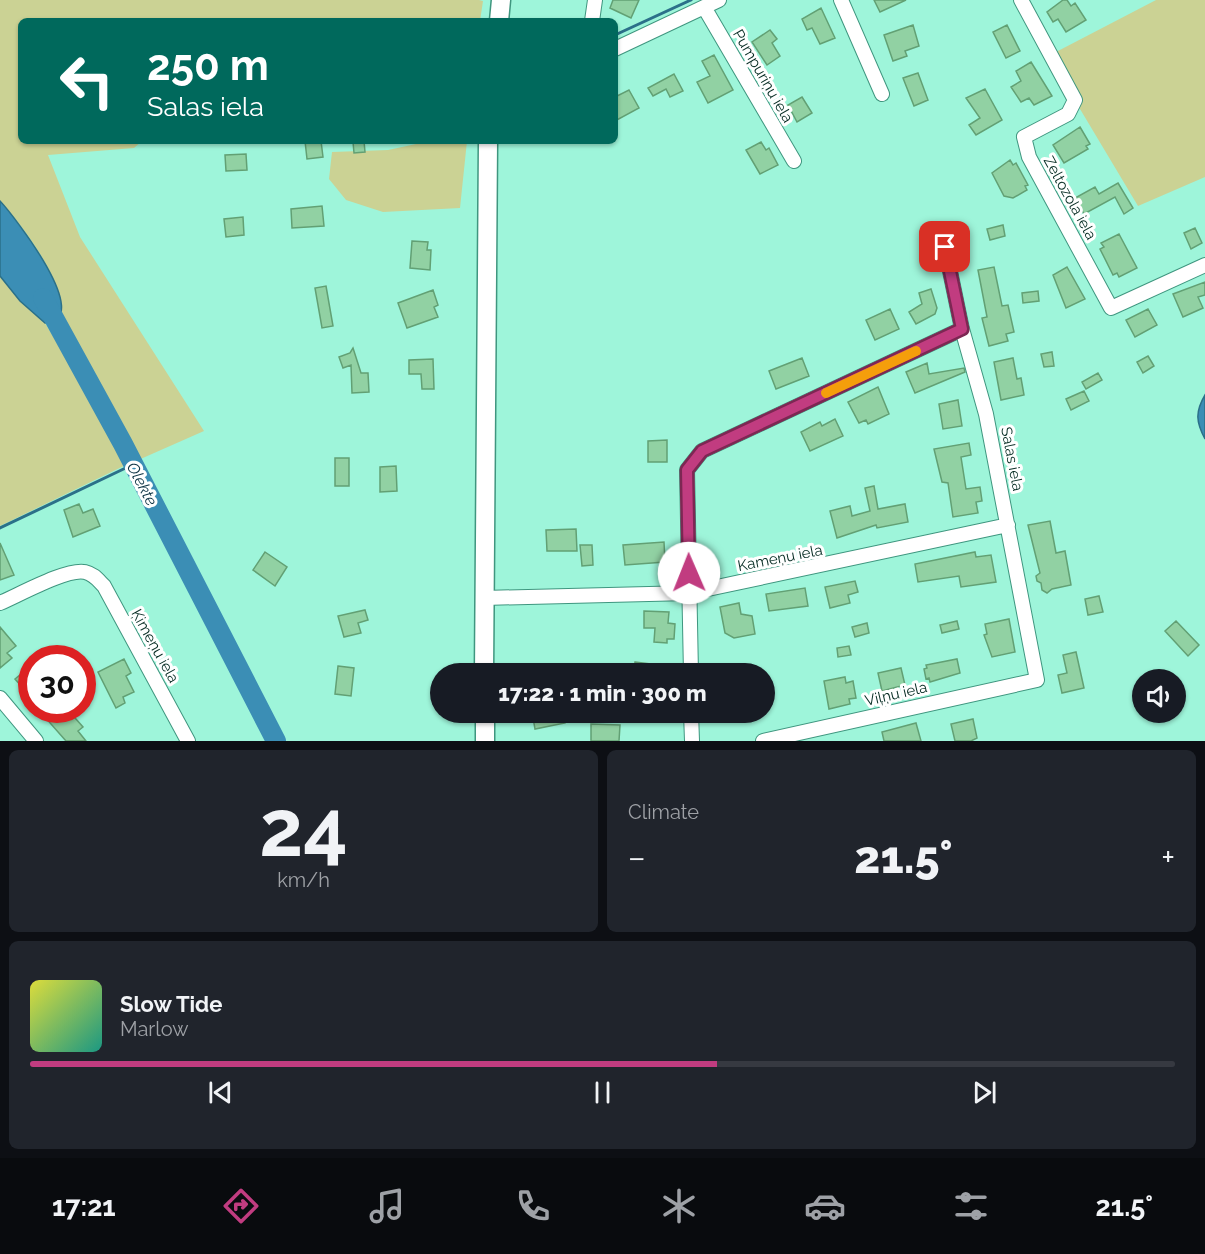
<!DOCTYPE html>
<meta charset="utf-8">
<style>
:root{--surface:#171b24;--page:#20242c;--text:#f1f3f6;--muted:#9ea1a6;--line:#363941;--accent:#c13c80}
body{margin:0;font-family:Raleway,sans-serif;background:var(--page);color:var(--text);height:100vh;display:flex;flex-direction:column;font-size:22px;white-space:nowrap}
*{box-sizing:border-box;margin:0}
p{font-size:20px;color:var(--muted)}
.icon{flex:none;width:33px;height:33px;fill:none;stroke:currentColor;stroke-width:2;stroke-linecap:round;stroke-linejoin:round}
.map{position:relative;height:741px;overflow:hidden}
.details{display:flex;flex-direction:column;gap:9px;padding:9px;background:#0d0f14;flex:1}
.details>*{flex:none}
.top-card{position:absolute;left:18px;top:18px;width:600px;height:126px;border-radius:9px;box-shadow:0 2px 4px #0004;background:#00695c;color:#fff;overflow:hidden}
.fabs{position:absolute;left:1132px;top:669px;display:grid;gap:12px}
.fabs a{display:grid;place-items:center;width:54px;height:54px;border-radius:50%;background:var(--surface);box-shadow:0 2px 4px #0004;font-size:30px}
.speed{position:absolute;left:18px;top:645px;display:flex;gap:12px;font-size:30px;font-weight:700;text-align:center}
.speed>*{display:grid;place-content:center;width:78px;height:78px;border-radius:50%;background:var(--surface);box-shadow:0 2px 4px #0004;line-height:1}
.speed .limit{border:9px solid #d22;background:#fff;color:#111}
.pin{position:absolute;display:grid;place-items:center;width:51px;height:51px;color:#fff;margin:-26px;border-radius:12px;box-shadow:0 3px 9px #0006}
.me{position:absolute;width:66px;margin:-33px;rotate:359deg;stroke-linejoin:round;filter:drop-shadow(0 0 4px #0008)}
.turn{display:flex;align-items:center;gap:21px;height:126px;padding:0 30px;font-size:27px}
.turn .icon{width:78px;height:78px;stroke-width:2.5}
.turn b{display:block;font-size:42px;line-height:51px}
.big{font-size:45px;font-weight:800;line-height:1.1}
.details .card{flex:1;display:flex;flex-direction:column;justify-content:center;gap:9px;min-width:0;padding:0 21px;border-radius:9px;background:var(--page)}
.details .dial{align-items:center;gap:0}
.dial b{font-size:78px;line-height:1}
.song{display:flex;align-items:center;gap:18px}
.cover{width:72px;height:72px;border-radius:9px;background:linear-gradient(135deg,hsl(60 70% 55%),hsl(170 70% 35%))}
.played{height:6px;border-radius:3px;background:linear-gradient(90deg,var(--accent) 60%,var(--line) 60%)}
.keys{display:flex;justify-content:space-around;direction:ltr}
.heat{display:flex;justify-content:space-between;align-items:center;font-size:33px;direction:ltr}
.details .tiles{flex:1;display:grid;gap:9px;grid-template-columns:1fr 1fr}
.card:last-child{grid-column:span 2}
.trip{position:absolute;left:430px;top:663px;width:345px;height:60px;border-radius:30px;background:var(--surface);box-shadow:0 2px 4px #0004;font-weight:800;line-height:60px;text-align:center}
.dock{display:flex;height:96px;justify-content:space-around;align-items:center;background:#090b0e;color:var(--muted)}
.dock .icon{width:42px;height:42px}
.dock .current{color:var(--accent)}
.dock b{font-size:27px;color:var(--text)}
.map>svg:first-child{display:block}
.green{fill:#cbd294}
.water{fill:#3b8eb5;stroke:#2b7089;stroke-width:1.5}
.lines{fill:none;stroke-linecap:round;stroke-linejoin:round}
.stream{stroke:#2b7089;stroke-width:3}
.river{stroke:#3b8eb5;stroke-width:20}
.building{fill:#91d1a3;stroke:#62a074;stroke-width:1.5}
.street-casing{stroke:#3f967f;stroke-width:16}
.secondary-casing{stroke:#3f967f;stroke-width:21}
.street{stroke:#fff;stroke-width:14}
.secondary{stroke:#fff;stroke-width:18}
.route-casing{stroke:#7d2753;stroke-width:15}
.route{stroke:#c13c80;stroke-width:10}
.slow{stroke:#f59e0b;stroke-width:10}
.labels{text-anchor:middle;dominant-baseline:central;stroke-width:6;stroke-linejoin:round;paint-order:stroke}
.street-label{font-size:15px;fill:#052b22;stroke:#fff}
.water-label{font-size:16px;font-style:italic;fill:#0d3243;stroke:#fff}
</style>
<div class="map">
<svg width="1205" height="741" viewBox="0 0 1205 741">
<rect width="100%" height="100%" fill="#9ef5da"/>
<path class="green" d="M0 0H479L483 1 480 21H21V141H142L134 148 48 155 80 237 204 431 136 461 60 317C68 285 22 225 0 201Z
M1156 0H1205V177L1138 206 1080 109 1076 92 1056 52Z
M430 141H467L460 208 383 212 346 200 329 179 332 152 388 150Z
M0 276 20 301 45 323 130 463 0 526Z"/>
<path class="water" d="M0 201C14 216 96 321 45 323L20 301 0 276Z
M1205 395V439C1196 422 1195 412 1205 395Z"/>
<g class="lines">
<path class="stream" d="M615 35 691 0
M0 528 134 464"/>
<path class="river" d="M43 298 123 444 276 741"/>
</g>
<path class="building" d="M613 0H639L631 18 610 8Z
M874 0H906L880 12Z
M1063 0H1067L1071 6 1075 3 1086 20 1066 32 1058 19 1053 22 1047 12Z
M821 8 835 38 820 44 812 28 807 30 802 19Z
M913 25 919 46 905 51 907 56 893 61 884 35Z
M1007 25 1020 51 1006 58 993 32Z
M770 30 777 39 772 43 780 56 767 65 752 42Z
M714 55 733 90 708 103 697 82 710 76 702 61Z
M1031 62 1052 96 1034 105 1029 98 1021 102 1011 87 1021 81 1016 71Z
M918 73 928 100 914 106 903 78Z
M674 74 683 91 670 97 666 89 653 96 648 88Z
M985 89 1002 120 976 135 969 125 980 118 966 98Z
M629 90 639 108 615 121V97Z
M802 97 812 113 797 122 788 105Z
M1080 127 1090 144 1086 146 1088 149 1064 163 1053 145Z
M305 141H321L323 157 307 159Z
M364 141 365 152 354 153 353 142Z
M761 142 766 150 769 148 778 165 760 174 746 150Z
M246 154 247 170 226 171 225 155Z
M1010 160 1013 165 1016 163 1028 185 1025 186 1027 190 1013 198 1004 196 992 173Z
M1118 183 1133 208 1124 214 1115 197 1084 214 1075 198 1095 187 1099 194Z
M322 206 324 226 292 228 291 209Z
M243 217 244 235 226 237 224 219Z
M1003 225 1005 236 990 240 987 229Z
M1195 228 1202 243 1191 249 1184 233Z
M1119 234 1137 268 1119 277 1117 273 1113 275 1100 249 1104 247 1101 243Z
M412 241 428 242 427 250H431L430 270 410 268Z
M994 267 1002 306 1008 305 1014 332 1006 334 1008 341 989 346 982 318 987 317 978 270Z
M1067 267 1085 299 1066 308 1053 275Z
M1205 282V295L1198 297 1203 308 1183 317 1173 294Z
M326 286 333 326 322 328 315 288Z
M931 289 937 308 935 314 916 324 909 312 922 304 919 293Z
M433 290 438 305 434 307 438 317 407 328 398 303Z
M1038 291 1039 301 1023 303 1022 293Z
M890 309 899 329 875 340 866 320Z
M1148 309 1157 325 1135 337 1126 320Z
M353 348 361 373H368L369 392 352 393 351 365 343 368 339 357 350 353Z
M1052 352 1054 366 1044 367 1041 354Z
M1148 356 1154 366 1143 373 1137 362Z
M802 358 809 376 776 389 769 371Z
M1013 358 1017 379 1021 378 1024 395 1001 400 994 362Z
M433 359 434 389H422L421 374H409V360Z
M927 363 929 374 964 368 965 372 915 393 906 372Z
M1098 373 1102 380 1086 389 1082 382Z
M878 387 889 414 868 424 866 420 859 423 848 402Z
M1084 391 1089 401 1071 410 1066 399Z
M958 400 962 426 943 429 939 404Z
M835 419 843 436 810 451 801 432 820 422 822 426Z
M667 440V462H648V441Z
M969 443 971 455 961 457 966 489 980 487 982 501 976 502 978 513 953 517 948 483 942 482 934 449Z
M335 458H349V486H335Z
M396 466 397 491 380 492V467Z
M874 486 878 509 905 504 908 522 877 528 876 525 837 538 830 511 850 506 852 516 870 511 865 488Z
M79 504 83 513 93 509 100 526 73 537 64 510Z
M1050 521 1056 553 1065 551 1071 585 1052 589 1047 593 1042 590 1041 583 1037 581 1036 576 1040 573 1028 525Z
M576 529 577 551H547L546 530Z
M664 542 665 562 625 565 623 545Z
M0 543 14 575 0 580Z
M580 545H592L593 565 582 566Z
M265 552 287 567 275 586 253 570Z
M975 552 976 557 991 555 996 582 961 587 959 576 918 582 915 564Z
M855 581 858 592 848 595 850 603 830 608 825 587Z
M805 588 808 606 769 611 766 594Z
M1099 596 1103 612 1088 615 1085 599Z
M739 603 741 614 752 616 755 634 734 638 725 633 720 607Z
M365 610 368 620 358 623 361 633 344 637 338 616Z
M644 611 669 612 668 623 675 624 674 639H667V643L654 642 655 628H644Z
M1009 619 1015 652 992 657 984 635 987 634 985 624Z
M957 621 959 629 942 633 940 625Z
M1176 621 1199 645 1188 656 1165 631Z
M867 623 869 633 855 637 852 627Z
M0 627 16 646 7 653 12 658 0 668Z
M849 646 851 655 838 657 837 648Z
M1076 652 1084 688 1062 693 1058 675 1067 673 1063 655Z
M124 659 131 673 126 676 134 692 123 697 125 703 116 708 98 672Z
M957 659 960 673 930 682 929 678 926 679 924 669 927 668 926 665Z
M635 662 650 664 648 674H634Z
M32 665V698L15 679Z
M338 666 354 668 351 696 335 694Z
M901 668 905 685 882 691 878 673Z
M845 677 846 683 853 681 856 698 849 699 850 704 829 709 824 681Z
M50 710H68L83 727 78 731 86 741H66L43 715Z
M532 712H563L565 723 535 729Z
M973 719 977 738 971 741H955L951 724Z
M916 723 921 741H884L882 732Z
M591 724 620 725 619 741H591Z"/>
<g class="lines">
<g class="street-casing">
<path id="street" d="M841 0 882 94
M1021 0 1075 100 1068 114 1024 137 1029 157 1111 308 1205 265
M704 7 794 161
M592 21 595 0
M615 49 719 0
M484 598 689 593 1008 525
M0 603C19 595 67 568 85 572 94 574 98 580 104 586L188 741
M691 674 687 470 702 451 962 329
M0 698 36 741
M691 712 692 741
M763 741 1037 680 986 414 962 329 945 247"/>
</g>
<g class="secondary-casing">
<path id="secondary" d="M499 21 501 0
M484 674 488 141
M485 712V741"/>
</g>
<use href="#street" class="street"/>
<use href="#secondary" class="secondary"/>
</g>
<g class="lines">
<g class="route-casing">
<path id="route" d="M689 573 687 470 702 451 962 329 945 247"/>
</g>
<use href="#route" class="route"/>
<path class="slow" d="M826 393 916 351"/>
</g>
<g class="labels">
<g class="street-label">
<text transform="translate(763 76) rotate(60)">Pumpuriņu iela</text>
<text transform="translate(1070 198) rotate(61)">Zeltozola iela</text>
<text transform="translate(1012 459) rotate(79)">Salas iela</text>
<text transform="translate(780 558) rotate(-11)">Kameņu iela</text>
<text transform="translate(155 646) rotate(61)">Ķimeņu iela</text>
<text transform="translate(896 694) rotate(-13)">Viļņu iela</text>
</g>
<g class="water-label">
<text transform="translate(142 484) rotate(62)">Olekte</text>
</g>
</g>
</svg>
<div class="fabs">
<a><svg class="icon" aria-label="sound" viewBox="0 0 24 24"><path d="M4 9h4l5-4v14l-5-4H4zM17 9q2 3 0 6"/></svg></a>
</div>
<div class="speed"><div class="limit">30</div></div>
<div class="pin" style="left:945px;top:247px;background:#d93025"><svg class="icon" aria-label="arrive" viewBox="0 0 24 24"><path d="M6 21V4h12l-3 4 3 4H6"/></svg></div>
<svg class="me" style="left:689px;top:573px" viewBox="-20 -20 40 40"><circle r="19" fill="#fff"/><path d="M0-13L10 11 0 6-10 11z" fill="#c13c80"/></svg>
<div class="trip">17:22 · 1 min · 300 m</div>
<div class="top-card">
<div class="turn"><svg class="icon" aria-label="left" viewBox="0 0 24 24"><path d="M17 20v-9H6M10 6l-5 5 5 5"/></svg><div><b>250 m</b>Salas iela</div></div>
</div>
</div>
<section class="details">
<div class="tiles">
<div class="card dial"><b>24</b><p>km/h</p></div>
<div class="card"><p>Climate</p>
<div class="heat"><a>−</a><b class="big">21.5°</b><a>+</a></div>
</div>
<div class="card">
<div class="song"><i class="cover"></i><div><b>Slow Tide</b><p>Marlow</p></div></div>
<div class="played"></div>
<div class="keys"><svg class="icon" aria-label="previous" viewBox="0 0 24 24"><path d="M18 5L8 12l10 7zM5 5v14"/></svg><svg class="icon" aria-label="pause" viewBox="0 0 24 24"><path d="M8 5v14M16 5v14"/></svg><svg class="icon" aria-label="next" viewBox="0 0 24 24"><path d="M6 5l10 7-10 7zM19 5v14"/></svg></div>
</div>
</div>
</section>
<nav class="dock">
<b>17:21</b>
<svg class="icon current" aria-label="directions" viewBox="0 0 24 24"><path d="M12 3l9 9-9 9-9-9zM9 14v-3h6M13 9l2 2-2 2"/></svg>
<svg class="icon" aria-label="music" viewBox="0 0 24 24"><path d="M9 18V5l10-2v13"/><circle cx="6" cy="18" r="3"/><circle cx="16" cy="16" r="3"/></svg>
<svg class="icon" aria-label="phone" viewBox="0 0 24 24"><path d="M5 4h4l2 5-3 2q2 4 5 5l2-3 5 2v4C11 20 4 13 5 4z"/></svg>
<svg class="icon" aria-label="climate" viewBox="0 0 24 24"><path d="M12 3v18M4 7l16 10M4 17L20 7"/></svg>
<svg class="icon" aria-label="car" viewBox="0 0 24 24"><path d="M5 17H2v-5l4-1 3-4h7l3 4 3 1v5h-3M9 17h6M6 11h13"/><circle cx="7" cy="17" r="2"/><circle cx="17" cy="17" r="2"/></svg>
<svg class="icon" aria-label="filters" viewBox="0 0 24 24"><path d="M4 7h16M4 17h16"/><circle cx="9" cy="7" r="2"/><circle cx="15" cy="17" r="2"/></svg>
<b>21.5°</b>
</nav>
